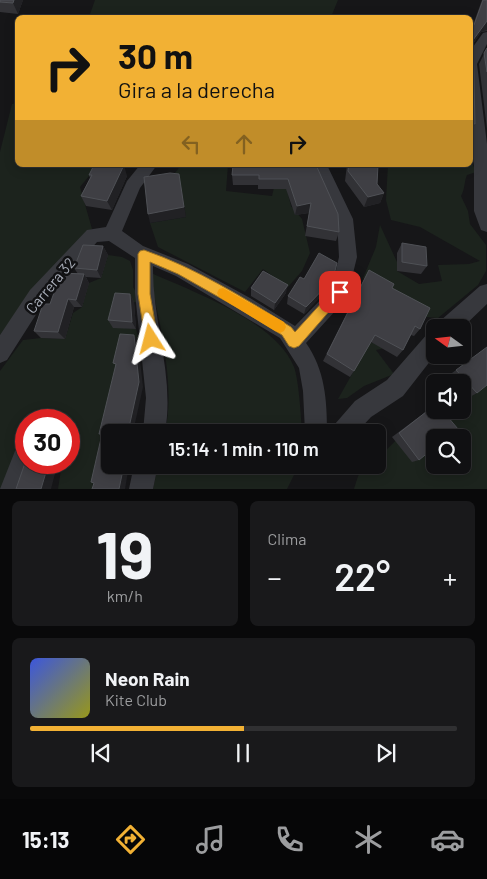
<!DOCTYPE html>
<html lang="es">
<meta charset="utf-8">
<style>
:root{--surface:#101012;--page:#19191b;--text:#f1f3f6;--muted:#9c9d9f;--line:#303032;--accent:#f2b134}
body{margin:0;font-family:Barlow,sans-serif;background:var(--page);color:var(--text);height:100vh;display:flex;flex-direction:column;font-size:19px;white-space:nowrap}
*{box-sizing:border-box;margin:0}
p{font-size:16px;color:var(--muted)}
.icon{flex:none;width:28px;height:28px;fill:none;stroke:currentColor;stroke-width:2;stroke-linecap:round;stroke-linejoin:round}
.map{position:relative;height:489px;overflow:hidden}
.panel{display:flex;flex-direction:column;gap:12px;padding:12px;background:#09090a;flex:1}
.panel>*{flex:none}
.banner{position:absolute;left:15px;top:15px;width:458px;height:152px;border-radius:8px;box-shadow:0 2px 12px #0003,0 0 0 1px var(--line);background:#f2b134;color:#111;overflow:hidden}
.needle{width:32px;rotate:285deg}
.controls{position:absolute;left:426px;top:319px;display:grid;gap:10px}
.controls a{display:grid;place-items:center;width:45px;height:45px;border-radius:8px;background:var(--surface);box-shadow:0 2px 12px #0003,0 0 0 1px var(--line);font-size:25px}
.speed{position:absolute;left:15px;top:409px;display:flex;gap:10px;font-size:25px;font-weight:700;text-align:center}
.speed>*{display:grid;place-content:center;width:65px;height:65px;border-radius:50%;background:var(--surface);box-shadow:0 2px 12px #0003,0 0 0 1px var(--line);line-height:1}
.speed .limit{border:8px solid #d22;background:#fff;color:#111}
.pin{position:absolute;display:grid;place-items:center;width:42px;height:42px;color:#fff;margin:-21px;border-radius:10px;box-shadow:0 2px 8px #0006}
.me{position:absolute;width:55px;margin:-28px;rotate:351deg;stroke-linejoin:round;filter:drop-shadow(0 0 4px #0008)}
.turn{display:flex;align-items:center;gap:18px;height:105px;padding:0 20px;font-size:22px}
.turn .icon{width:65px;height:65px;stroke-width:2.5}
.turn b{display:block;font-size:35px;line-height:42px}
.lanes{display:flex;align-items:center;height:48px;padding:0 20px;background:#0003;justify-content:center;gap:25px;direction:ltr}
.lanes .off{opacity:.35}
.big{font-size:38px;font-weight:600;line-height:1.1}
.panel .tile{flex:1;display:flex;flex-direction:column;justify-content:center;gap:8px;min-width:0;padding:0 18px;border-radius:8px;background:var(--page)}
.panel .dial{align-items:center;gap:0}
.dial b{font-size:65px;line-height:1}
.song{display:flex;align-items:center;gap:15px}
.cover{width:60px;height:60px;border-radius:8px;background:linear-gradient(135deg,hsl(230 70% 55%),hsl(60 70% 35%))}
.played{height:5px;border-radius:2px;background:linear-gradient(90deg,var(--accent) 50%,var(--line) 50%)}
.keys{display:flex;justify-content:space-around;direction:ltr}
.heat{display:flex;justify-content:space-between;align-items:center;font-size:28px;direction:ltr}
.panel .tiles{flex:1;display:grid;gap:12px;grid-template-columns:1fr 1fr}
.tile:last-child{grid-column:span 2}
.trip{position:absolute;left:101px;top:424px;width:285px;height:50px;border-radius:8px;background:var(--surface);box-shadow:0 2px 12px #0003,0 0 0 1px var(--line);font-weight:600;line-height:50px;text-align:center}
.tabs{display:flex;height:80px;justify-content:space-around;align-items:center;background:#060607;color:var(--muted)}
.tabs .icon{width:35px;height:35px}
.tabs .active{color:var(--accent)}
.tabs b{font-size:22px;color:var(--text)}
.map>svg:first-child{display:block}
.green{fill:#1c231d;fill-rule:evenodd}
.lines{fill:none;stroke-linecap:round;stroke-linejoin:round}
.minor{fill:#37383d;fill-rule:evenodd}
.wall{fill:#323236}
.shaded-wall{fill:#212124}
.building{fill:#3f3f44;stroke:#4f5156}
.route{fill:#f2b134;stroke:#9d7322}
.slow{fill:#f59e0b}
.labels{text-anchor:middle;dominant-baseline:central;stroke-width:5;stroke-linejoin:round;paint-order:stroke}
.street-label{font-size:15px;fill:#a8adb8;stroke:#111113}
</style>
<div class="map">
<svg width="487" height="489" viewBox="0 0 487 489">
<rect width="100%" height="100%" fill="#161618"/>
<path class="green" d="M95 0H338L331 17H89Z
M17 103 18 165H98L80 187 92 229 86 232 20 307 0 335V152L12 104Z
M470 158 476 172 467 175C464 182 465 189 461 196L468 211 470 224 486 245V271L478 285 438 318 416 316 403 344 376 350 394 374 364 386 347 398 338 399 356 367 364 346 373 342 388 292 363 278 376 247 380 225 397 262V271L419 284 442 281 438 265 469 264 480 261 420 227 391 220 386 200 388 165H470Z
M181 165H228L226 191 272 196 277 175 284 178 291 206 302 219 310 253 302 271 288 287 263 269 245 292 158 247 150 223 186 217 180 182 175 173Z
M108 255 122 257 130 261 133 270V287L142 303 119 301 113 327 136 329 140 342 125 340 104 416 92 489H58L62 463 69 462V420H26V442L23 443 4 489H0V371L23 340 41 338 65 339 73 313 82 307 89 283 101 278Z
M149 272C191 291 276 321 294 367 299 381 301 417 302 432H165C176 384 159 321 149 272Z
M487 347V489H354C359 474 359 465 378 465V458L429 408 435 399V410H462V382H444L448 376ZM435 438H462V465H435Z
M158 465H299L287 489H153Z"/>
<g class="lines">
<path class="minor" d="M487 32V44L477 64 487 144V232L481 230 474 211V166L470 121V51L483 33Z
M140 165H157L140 188 122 231 143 246 188 264 250 298 295 326 332 288 339 257 337 219 311 165H327L353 219 357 257 347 298 306 343C325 370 327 400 327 432H305L303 391 299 368 280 338 176 276 153 266C152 322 175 377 165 432H143L146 398 135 293V258L109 241 97 242 44 302 7 360 0 363V335L30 290 87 230 106 227 127 181Z
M487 284V304L462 328H437L440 321 480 286Z
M435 330V355L403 396 371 417 357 432H332L335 424 355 401 387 380 428 333Z
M23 447 26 449V462H33L23 489H0L15 451Z
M134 465H158L153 489H129Z"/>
</g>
<path class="wall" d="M0 0H23L18 14 0 12Z
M482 0H487V31L481 32 473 44 475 124 470 133V24L473 25Z
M487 48V129L479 64Z
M316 165 339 232 336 241 305 236 309 213 295 215 286 189H258V185H233L232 175Z
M347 165H378L377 184 384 193 380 203 364 207 345 181Z
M89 175 127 176 112 210 86 206 81 196 90 178Z
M402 243 427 266 421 274 397 271V253Z
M103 246 108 255 101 278 86 277 89 283 82 307H74L65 339 41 338 34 331 50 304 78 274 74 268Z
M369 270 392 288 420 329 414 336 411 335 403 350 397 357 371 342 354 371 350 377 323 361Z
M304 279H333L330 287 304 314 287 304 288 296Z
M251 288 286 293 274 310 251 296Z
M130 294 134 302 136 329 113 328 108 320Z
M487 347 477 393 468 398 462 392V382H454L448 376Z
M435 405 419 460 412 462 392 437Z"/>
<path class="shaded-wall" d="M14 0H23L18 14 13 3Z
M487 21V30L481 32 470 48 473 40Z
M124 165 127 176 112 210 107 201Z
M181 185 186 217 150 223 148 214Z
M384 193 380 203 364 207 368 197Z
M311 203 309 213 295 215 297 206Z
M103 246 108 255 101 278 97 270Z
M84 274 89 283 82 307 76 300Z
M333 279 330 287 304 314 306 307Z
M288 285 286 293 274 310 275 303Z
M130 294 134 302 136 329 132 322Z
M68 299 74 307 65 339 58 332Z
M134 335 138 341 143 387 133 432H128Z
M49 462H58L51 489H41Z
M124 465H129L125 489H119Z"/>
<path class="building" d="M0 0H14L13 3 0 2Z
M483 0H487V21L473 40 475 124 470 123V24L474 25Z
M487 48V72L484 53Z
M94 165H124L107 201 81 196 92 175H89Z
M233 165H316L338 214 339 232 307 226 311 203 297 206 288 179H259V175H232Z
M349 165H378L377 184 384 193 368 197 348 171Z
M170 173 179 174 184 207 148 214 144 177Z
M402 243 426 247 427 266 402 262Z
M83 245 103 246 97 270 74 268Z
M319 253 337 263 333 279 306 307 288 296 300 277 304 279Z
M369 270 394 284 392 288 430 308 420 329 415 326 403 350 375 335 354 371 327 354Z
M263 271 288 285 275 303 251 288Z
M61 273 84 274 76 300 68 299 58 332 34 331 43 304H50Z
M115 293 130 294 132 322 108 320Z
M120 334 134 335 139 382 128 432H110V465H124L119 489H92L94 483 91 482 102 434H99L116 364 113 363Z
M487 347V385L477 393 456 370Z
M435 405V410H442L458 429 447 438H435V447L419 460 399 433Z
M26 444V462H49L41 489H16L26 460 22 457Z"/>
<path class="route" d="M144 250C196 268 244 298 291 327L295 332 335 288 340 286 344 288 346 292 299 346 294 348 289 346 282 335 238 308 178 274 150 262V294L158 339 156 343 151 345 147 343 145 339 138 294V254L140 251Z"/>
<path class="slow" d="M223 288 284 322 286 327 284 331 280 333 275 331 219 297 217 293 219 289Z"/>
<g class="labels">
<g class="street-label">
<text transform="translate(50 285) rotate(-50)">Carrera 32</text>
</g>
</g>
</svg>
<div class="controls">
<a><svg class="needle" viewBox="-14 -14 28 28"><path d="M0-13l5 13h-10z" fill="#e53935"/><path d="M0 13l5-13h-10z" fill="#9c9d9f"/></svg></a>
<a><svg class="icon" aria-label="sound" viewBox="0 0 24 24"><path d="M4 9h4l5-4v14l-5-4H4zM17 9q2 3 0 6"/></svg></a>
<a><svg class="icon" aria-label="search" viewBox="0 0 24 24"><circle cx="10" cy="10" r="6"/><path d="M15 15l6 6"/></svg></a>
</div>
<div class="speed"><div class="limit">30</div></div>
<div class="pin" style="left:340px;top:292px;background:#d93025"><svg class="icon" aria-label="arrive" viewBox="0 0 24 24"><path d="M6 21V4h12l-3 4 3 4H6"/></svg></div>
<svg class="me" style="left:151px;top:339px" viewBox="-20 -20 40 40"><path d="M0-17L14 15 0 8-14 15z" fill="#f2b134" stroke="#fff" stroke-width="4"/></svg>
<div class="trip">15:14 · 1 min · 110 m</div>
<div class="banner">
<div class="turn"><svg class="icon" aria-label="right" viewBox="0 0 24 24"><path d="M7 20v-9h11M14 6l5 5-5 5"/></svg><div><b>30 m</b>Gira a la derecha</div></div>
<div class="lanes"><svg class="icon off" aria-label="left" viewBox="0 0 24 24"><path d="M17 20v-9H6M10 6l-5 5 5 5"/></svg><svg class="icon off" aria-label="ahead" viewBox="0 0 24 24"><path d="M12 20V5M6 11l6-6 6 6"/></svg><svg class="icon" aria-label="right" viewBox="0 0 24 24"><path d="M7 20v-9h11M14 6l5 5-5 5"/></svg></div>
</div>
</div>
<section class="panel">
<div class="tiles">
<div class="tile dial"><b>19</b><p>km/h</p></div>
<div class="tile"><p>Clima</p>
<div class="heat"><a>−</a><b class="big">22°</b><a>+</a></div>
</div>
<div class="tile">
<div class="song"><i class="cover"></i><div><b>Neon Rain</b><p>Kite Club</p></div></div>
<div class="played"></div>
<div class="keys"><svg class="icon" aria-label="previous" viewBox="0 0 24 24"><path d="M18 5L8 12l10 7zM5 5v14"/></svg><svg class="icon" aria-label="pause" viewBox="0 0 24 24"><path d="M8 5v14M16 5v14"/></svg><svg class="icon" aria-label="next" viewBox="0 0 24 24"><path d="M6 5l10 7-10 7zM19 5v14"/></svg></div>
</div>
</div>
</section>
<nav class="tabs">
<b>15:13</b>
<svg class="icon active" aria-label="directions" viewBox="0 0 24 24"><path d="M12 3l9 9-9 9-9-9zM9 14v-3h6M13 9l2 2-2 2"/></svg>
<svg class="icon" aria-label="music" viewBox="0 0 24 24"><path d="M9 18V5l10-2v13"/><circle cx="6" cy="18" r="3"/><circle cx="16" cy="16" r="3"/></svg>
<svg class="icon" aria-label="phone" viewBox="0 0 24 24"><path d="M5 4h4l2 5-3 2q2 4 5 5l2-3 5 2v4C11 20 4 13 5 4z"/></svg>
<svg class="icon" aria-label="climate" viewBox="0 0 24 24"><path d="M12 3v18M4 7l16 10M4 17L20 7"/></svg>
<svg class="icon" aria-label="car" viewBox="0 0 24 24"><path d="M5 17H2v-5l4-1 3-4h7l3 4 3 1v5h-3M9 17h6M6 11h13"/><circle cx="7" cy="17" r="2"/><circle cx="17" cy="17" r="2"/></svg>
</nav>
